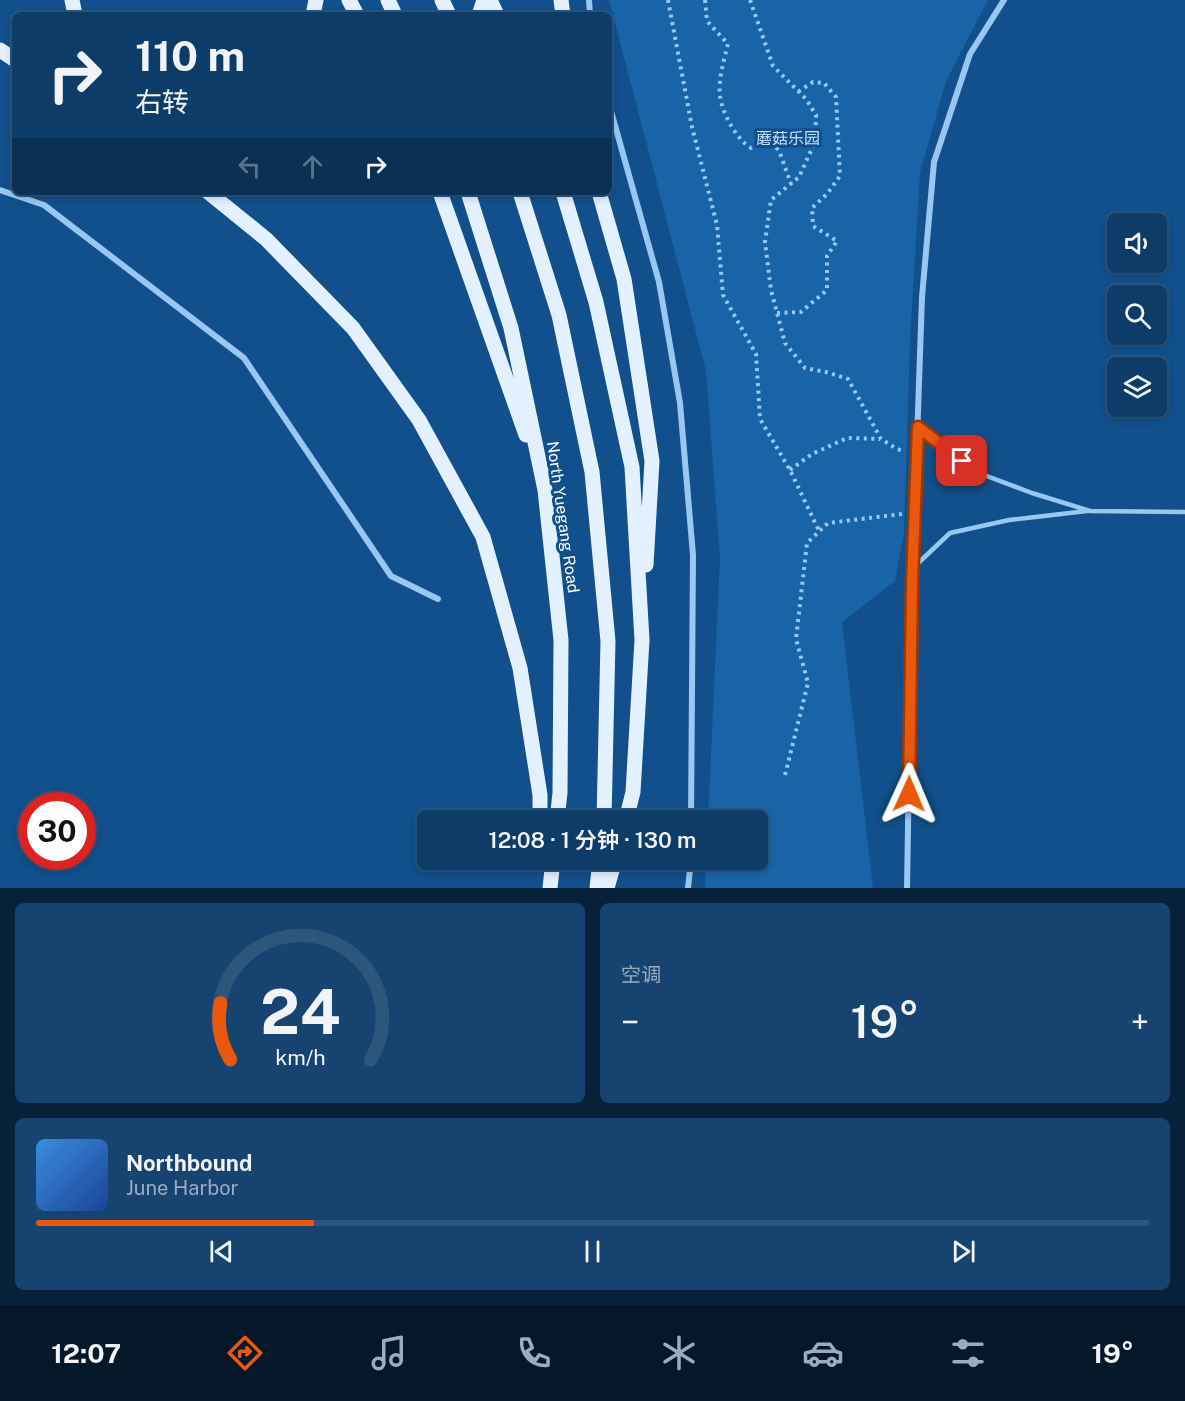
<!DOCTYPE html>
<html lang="zh">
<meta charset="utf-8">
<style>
:root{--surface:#0d3c69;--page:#16436f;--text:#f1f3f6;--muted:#9aadc0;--line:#2d567d;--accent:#ea580c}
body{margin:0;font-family:"Public Sans","Noto Sans SC",sans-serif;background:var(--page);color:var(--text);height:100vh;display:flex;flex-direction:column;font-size:22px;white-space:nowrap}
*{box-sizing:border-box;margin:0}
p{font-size:20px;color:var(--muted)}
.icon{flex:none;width:33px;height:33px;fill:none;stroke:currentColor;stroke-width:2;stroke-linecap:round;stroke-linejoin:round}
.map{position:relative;height:888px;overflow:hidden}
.panel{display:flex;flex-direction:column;gap:15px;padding:15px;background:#07213a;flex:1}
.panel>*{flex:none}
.top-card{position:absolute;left:12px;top:12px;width:600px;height:183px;border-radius:9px;box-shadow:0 3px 9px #0003,0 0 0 2px var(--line);background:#0d3c69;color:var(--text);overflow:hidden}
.tools{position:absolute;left:1107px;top:213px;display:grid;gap:12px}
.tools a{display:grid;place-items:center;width:60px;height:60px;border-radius:9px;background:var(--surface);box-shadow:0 3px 9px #0003,0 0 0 2px var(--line);font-size:30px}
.speed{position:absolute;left:18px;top:792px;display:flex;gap:12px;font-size:30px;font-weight:700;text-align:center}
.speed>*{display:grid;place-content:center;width:78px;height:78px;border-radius:50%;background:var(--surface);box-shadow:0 3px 9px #0003,0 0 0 2px var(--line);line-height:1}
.speed .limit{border:9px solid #d22;background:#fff;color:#111}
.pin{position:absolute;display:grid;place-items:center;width:51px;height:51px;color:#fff;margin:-26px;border-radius:12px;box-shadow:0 3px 9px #0006}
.me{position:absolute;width:66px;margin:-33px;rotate:1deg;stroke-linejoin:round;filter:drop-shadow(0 0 4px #0008)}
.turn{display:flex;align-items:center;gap:21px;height:126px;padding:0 24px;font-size:27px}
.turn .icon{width:78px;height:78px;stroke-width:2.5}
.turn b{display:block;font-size:42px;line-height:51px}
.lanes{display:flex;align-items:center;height:57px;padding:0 24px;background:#0003;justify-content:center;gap:30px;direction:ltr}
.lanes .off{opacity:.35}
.big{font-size:45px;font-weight:600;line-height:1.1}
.panel .tile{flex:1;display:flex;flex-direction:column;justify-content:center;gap:9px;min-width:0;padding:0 21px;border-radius:9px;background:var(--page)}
.panel .dial{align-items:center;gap:0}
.dial svg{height:156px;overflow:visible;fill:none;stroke:var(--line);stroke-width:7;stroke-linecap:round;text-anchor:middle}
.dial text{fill:var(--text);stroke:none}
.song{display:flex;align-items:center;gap:18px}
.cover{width:72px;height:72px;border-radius:9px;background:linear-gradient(135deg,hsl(210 70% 55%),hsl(220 70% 35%))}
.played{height:6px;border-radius:3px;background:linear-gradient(90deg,var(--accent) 25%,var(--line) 25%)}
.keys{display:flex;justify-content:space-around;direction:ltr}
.heat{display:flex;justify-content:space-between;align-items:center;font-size:33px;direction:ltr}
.panel .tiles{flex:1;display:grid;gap:15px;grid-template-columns:1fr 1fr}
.tile:last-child{grid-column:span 2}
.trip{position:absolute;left:417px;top:810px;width:351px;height:60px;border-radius:9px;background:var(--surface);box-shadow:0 3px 9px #0003,0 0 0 2px var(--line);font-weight:600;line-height:60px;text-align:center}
.tabs{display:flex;height:96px;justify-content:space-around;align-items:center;background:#05182a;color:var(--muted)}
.tabs .icon{width:42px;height:42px}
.tabs .active{color:var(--accent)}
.tabs b{font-size:27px;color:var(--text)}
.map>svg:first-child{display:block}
.green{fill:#1864a6}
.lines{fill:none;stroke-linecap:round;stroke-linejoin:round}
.path{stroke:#98c8f2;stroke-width:4;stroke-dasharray:3 4.5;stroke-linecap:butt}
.service{stroke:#98c8f2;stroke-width:4.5}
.minor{stroke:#98c8f2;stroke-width:6}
.primary{stroke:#e3f0ff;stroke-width:15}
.route-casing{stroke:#983908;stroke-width:15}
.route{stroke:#ea580c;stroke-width:10}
.labels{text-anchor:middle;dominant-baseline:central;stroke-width:6;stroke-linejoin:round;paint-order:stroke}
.park-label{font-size:16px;fill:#bfe0fd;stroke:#11508c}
.street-label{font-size:16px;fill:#fff;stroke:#11508c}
</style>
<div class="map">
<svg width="1185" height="888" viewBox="0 0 1185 888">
<rect width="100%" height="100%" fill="#11508c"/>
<path class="green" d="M609 0H988L946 81 920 173 910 341 904 532 895 581 842 622 873 888H705L706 860H758V820H708L720 558 706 371Z"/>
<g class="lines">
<path class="path" d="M668 0 692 127 717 225 723 295 756 354 760 419 790 470 819 531
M705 0 707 21 728 44C724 60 718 79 720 96 722 113 737 140 751 148L769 136 780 153 791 184
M750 0 773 66 806 99 816 115 815 142 799 177 771 200 765 242 771 290 785 343 805 368 826 372 848 379 881 439 897 449 904 451
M777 313 801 312 827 290V256L837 241 813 226 812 208 827 194 840 176 836 97 824 83 813 82 798 92
M790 470 812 454 847 438 880 439
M785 775 808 683 796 639 807 543 828 523 902 514"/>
<path class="service" d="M918 427 976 472 1032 493 1090 511 1185 512
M913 568 950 533 1009 520 1087 511"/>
<path class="minor" d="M589 0 590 15
M609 104 659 282 680 403 693 555 691 820
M0 190 44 205 244 358 391 576 438 599
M688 888 691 860
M907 888 912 583 922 297 934 162 970 54 1004 0"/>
<path class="primary" d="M72 0 75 15
M349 0 357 15
M388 0 395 15
M442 0 449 15
M490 0 497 15
M561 0 563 15
M313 15 316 0
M479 15 484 0
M0 50 15 60
M208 192 266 239 353 328 419 420 483 537 520 668 540 795V820
M440 192 526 435
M468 192 511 328 545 490 561 640 560 793 557 820
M520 192 559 315 592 472 608 641 604 820
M563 192 596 302 632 467 642 640 633 792 626 820
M599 192 624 279 652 461 646 565
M550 888 553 860
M597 888 600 860
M607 888 615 860"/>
</g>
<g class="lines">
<g class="route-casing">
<path id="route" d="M909 794 912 583 918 427 962 461"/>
</g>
<use href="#route" class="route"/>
</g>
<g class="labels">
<g class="park-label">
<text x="788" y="138">蘑菇乐园</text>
</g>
<g class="street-label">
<text transform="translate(563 517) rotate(82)">North Yuegang Road</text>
</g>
</g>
</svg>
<div class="tools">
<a><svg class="icon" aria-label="sound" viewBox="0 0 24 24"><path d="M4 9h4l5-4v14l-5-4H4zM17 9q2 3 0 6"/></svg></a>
<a><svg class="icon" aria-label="search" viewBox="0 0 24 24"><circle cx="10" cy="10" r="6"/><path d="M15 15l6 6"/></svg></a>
<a><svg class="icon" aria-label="layers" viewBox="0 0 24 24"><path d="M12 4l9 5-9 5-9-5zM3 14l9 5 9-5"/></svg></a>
</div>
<div class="speed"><div class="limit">30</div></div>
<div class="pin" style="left:962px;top:461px;background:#d93025"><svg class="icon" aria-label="arrive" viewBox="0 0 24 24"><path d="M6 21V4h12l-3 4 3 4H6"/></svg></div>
<svg class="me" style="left:909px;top:794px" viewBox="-20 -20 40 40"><path d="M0-17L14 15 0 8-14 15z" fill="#ea580c" stroke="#fff" stroke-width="4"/></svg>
<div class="trip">12:08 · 1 分钟 · 130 m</div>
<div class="top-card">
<div class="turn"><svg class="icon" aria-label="right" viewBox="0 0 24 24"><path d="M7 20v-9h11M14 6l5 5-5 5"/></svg><div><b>110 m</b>右转</div></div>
<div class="lanes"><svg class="icon off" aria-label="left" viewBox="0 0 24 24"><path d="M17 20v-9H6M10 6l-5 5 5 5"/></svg><svg class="icon off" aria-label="ahead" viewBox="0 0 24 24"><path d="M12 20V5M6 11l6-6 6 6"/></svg><svg class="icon" aria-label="right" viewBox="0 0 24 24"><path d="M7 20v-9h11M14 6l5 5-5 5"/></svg></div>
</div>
</div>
<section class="panel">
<div class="tiles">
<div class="tile dial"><svg viewBox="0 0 100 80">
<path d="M14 69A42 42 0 1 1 86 69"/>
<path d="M14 69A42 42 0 0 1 9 40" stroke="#ea580c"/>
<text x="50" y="56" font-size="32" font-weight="700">24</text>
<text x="50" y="72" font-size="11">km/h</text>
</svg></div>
<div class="tile"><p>空调</p>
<div class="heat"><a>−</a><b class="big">19°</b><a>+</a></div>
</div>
<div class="tile">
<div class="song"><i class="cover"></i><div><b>Northbound</b><p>June Harbor</p></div></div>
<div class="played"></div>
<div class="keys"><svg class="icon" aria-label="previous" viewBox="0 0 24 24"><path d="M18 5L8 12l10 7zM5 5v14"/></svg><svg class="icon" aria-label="pause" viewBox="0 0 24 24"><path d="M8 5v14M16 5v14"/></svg><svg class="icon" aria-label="next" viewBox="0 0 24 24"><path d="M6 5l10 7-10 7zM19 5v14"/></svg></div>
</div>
</div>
</section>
<nav class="tabs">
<b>12:07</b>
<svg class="icon active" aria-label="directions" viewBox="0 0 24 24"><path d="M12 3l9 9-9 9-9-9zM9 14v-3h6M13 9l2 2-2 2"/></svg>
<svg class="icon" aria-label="music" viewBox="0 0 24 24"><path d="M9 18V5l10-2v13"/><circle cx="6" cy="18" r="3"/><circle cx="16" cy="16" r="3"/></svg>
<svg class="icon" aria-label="phone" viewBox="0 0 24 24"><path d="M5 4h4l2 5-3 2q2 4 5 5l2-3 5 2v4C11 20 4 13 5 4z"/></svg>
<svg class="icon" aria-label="climate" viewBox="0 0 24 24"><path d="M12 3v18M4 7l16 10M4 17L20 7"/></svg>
<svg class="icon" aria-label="car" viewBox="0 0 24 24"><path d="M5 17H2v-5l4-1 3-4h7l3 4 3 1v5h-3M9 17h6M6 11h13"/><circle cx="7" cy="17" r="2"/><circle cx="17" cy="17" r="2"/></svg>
<svg class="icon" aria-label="filters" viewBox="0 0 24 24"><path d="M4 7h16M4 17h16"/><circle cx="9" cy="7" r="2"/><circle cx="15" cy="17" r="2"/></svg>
<b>19°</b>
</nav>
